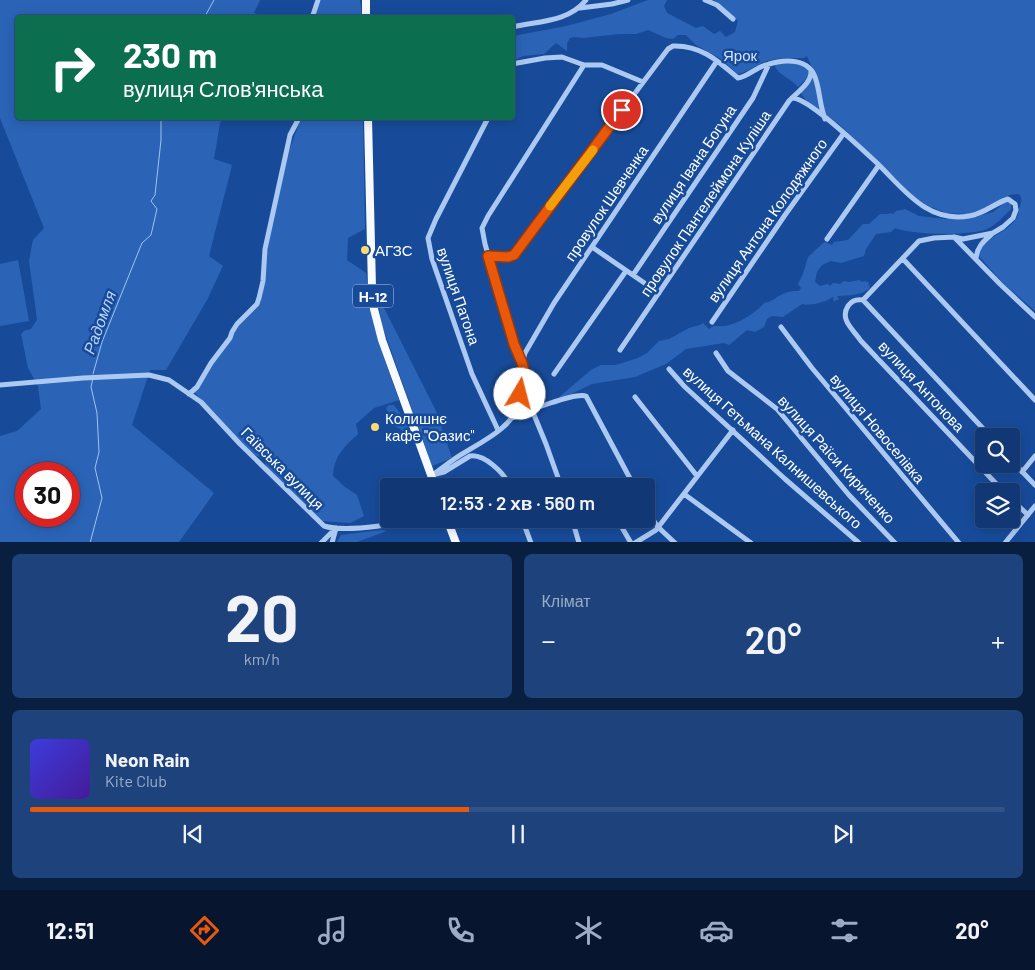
<!DOCTYPE html>
<html lang="uk">
<meta charset="utf-8">
<style>
:root{--surface:#113874;--page:#1e437c;--text:#f1f3f6;--muted:#9cacc5;--line:#305286;--accent:#ea580c}
body{margin:0;font-family:Barlow,sans-serif;background:var(--page);color:var(--text);height:100vh;display:flex;flex-direction:column;font-size:19px;white-space:nowrap}
*{box-sizing:border-box;margin:0}
p{font-size:16px;color:var(--muted)}
.icon{flex:none;width:28px;height:28px;fill:none;stroke:currentColor;stroke-width:2;stroke-linecap:round;stroke-linejoin:round}
.map{position:relative;height:542px;overflow:hidden}
.drawer{display:flex;flex-direction:column;gap:12px;padding:12px;background:#091f40;flex:1}
.drawer>*{flex:none}
.guide{position:absolute;left:15px;top:15px;width:500px;height:105px;border-radius:5px;box-shadow:0 2px 12px #0003,0 0 0 1px var(--line);background:#0b6e4f;color:#fff;overflow:hidden}
.fabs{position:absolute;left:975px;top:428px;display:grid;gap:10px}
.fabs a{display:grid;place-items:center;width:45px;height:45px;border-radius:5px;background:var(--surface);box-shadow:0 2px 12px #0003,0 0 0 1px var(--line);font-size:25px}
.speed{position:absolute;left:15px;top:462px;display:flex;gap:10px;font-size:25px;font-weight:700;text-align:center}
.speed>*{display:grid;place-content:center;width:65px;height:65px;border-radius:50%;background:var(--surface);box-shadow:0 2px 12px #0003,0 0 0 1px var(--line);line-height:1}
.speed .limit{border:8px solid #d22;background:#fff;color:#111}
.pin{position:absolute;display:grid;place-items:center;width:42px;height:42px;color:#fff;margin:-21px;border:2px solid #fff;border-radius:50%;box-shadow:0 1px 5px #0007}
.me{position:absolute;width:55px;margin:-28px;rotate:8deg;stroke-linejoin:round;filter:drop-shadow(0 0 4px #0008)}
.turn{display:flex;align-items:center;gap:18px;height:105px;padding:0 25px;font-size:22px}
.turn .icon{width:65px;height:65px;stroke-width:2.5}
.turn b{display:block;font-size:35px;line-height:42px}
.big{font-size:38px;font-weight:600;line-height:1.1}
.drawer .card{flex:1;display:flex;flex-direction:column;justify-content:center;gap:8px;min-width:0;padding:0 18px;border-radius:8px;background:var(--page)}
.drawer .dial{align-items:center;gap:0}
.dial b{font-size:65px;line-height:1}
.song{display:flex;align-items:center;gap:15px}
.cover{width:60px;height:60px;border-radius:8px;background:linear-gradient(135deg,hsl(240 70% 55%),hsl(260 70% 35%))}
.played{height:5px;border-radius:2px;background:linear-gradient(90deg,var(--accent) 45%,var(--line) 45%)}
.keys{display:flex;justify-content:space-around;direction:ltr}
.heat{display:flex;justify-content:space-between;align-items:center;font-size:28px;direction:ltr}
.drawer .tiles{flex:1;display:grid;gap:12px;grid-template-columns:1fr 1fr}
.card:last-child{grid-column:span 2}
.trip{position:absolute;left:380px;top:478px;width:275px;height:50px;border-radius:5px;background:var(--surface);box-shadow:0 2px 12px #0003,0 0 0 1px var(--line);font-weight:600;line-height:50px;text-align:center}
.menu{display:flex;height:80px;justify-content:space-around;align-items:center;background:#07162e;color:var(--muted)}
.menu .icon{width:35px;height:35px}
.menu .current{color:var(--accent)}
.menu b{font-size:22px;color:var(--text)}
.map>svg:first-child{display:block}
.green{fill:#2b64b7;fill-rule:evenodd}
.lines{fill:none;stroke-linecap:round;stroke-linejoin:round}
.stream{stroke:#9ec3f4;stroke-width:1}
.street{stroke:#acc9f2;stroke-width:5}
.primary{stroke:#f7faff;stroke-width:8}
.route-casing{stroke:#983908;stroke-width:12}
.route{stroke:#ea580c;stroke-width:9}
.slow{stroke:#f59e0b;stroke-width:9}
.poi-dot{fill:#ffda6d;stroke:#174b9a;stroke-width:2}
.labels{text-anchor:middle;dominant-baseline:central;stroke-width:5;stroke-linejoin:round;paint-order:stroke}
.shield{fill:#174b9a;stroke:#b9c9e1;stroke-width:1}
.shield-label{font-size:14px;font-weight:bold;fill:#fff}
.park-label{font-size:15px;fill:#d3e4fc;stroke:#174b9a}
.street-label{font-size:15px;fill:#fff;stroke:#174b9a}
.poi-label{font-size:15px;fill:#fff;stroke:#174b9a;text-anchor:start}
.water-label{font-size:16px;font-style:italic;fill:#b8d3f8;stroke:#174b9a}
</style>
<div class="map">
<svg width="1035" height="543" viewBox="0 0 1035 543">
<rect width="100%" height="100%" fill="#174b9a"/>
<path class="green" d="M0 0H260L254 13 266 17 18 18V118H224L220 123 214 159 232 165 209 256 223 266 207 300 166 370H150L132 425 214 493 179 542H0V436L17 431 41 409 38 386 28 368 21 334 24 331 31 329 37 320 29 261 33 240 44 228 0 118ZM26 474H69V516H26Z
M320 0H360L362 17 313 18Z
M648 0H667L664 6 667 13 696 28 703 26 714 34 720 31 726 37 735 32 738 21 714 0H1035V311L1002 282 978 255C986 235 1010 232 1017 217 1019 214 1018 211 1019 209 1021 202 1023 200 1019 194L1009 195 991 207 968 214 946 213 921 203 839 124 808 103 800 92 814 72 807 56 804 58C792 58 780 57 767 61 757 64 749 72 738 74L721 59 696 45 686 35H678L673 39 666 38 648 30 636 34H619L583 38 574 37 570 38 567 43V51L556 43 544 54 523 56 513 61V36L566 26 611 14Z
M780 63 799 64 809 70V76L798 87C791 78 781 77 775 67L776 64Z
M301 118H363L365 229 348 238 347 260 366 273C371 320 383 356 399 400L374 408 356 424 358 434C344 447 334 456 333 476L345 487 357 495 364 516 350 523 321 521 268 470 264 459 251 453 216 414 194 392 238 326 260 303 268 243 289 151Z
M1007 201 1011 202V209C1003 217 997 224 987 229 971 236 912 235 895 228L891 232 876 234 866 249 864 256 841 263 831 261 822 265 817 272 815 282 820 286 828 284 830 286 833 283 840 284 844 281 849 282 859 280 862 282 865 281 868 282 870 288C861 296 848 295 837 296L839 300H836L834 302 833 297C825 302 812 306 802 304L783 317 772 316 767 319 764 327 755 332 747 330 729 345 724 343 686 349 666 364 635 377 592 384 569 395 558 398 591 370 601 365H616L638 358 647 353 659 341 669 339 689 328 700 325 703 323 709 329C715 324 718 327 724 326 737 325 757 312 764 303 777 301 780 290 799 291L801 288 798 284 803 274 808 257 822 244 825 242 832 245 834 242 848 240 863 224H869L880 214H888L891 213 893 214 896 211 905 209 919 216 945 219 972 218 993 212Z
M18 260 29 321 0 326V264Z
M377 286 381 302 436 411 452 458 432 466 382 325 376 290Z
M389 405H394L406 421 409 431 406 433 395 426 386 408Z
M382 530 387 531 357 542H337L341 535Z"/>
<g class="lines">
<path class="stream" d="M204 18 214 0
M93 374 102 342 142 243 151 235 157 209 151 201 155 195 161 140V118
M90 543 102 498 95 468 99 452 97 413 91 387 93 378"/>
<path class="street" d="M705 0 717 5 733 19
M580 8 612 4 628 0
M312 18 318 0
M512 27C538 21 569 22 586 0
M512 64 545 58 562 57 584 65H602L643 82
M792 98C808 97 865 152 879 165
M488 118 436 219 428 238 432 259 472 374 498 430
M954 237 1000 284 1035 317
M827 239 879 165C905 191 928 223 969 216 984 214 995 203 1008 199L1015 204 1016 210 1013 218 1003 227 993 233 963 239 954 237 934 238 919 241 863 300
M592 247 659 293
M489 256 508 257 514 255 668 49 673 46C701 45 718 61 738 78 748 77 756 67 766 65 784 59 810 57 816 80 820 93 820 106 825 119
M903 259 1035 400
M976 259C977 246 984 241 993 233
M633 275 753 98 769 64
M863 300C857 299 852 300 848 306 839 320 854 330 861 341L1003 491
M863 300 990 436
M712 322 785 215 844 133
M781 327 812 368 959 543
M620 350 789 101C796 93 812 83 811 71
M716 353 728 371 777 409 849 495 895 543
M522 363 525 353 554 303 717 61
M669 369 685 387 785 479 859 543
M554 374 626 271
M0 385 83 378 149 375 169 380 201 402 240 444 324 526C347 533 394 524 418 519
M189 394 197 387 211 363 230 338 232 332 237 324 257 304 259 298 263 281 265 249 290 135 299 118
M635 397 697 476
M512 418C525 412 575 392 586 396L634 486
M1011 460 1035 485
M1022 472 1035 456
M436 474 444 472 470 456C485 454 504 473 510 486
M431 476C439 471 445 465 453 460 474 445 513 430 519 403
M561 486 546 444 532 410 531 402 522 406 519 403 526 382V377L521 361 514 344 485 244 482 228 488 216 584 65
M684 494 751 543
M1011 499 1028 515
M646 510 658 527 675 543
M522 519 531 543
M572 519 579 543
M617 519 631 543
M321 543 336 528
M332 543 336 528
M635 543 656 530 733 430
M1005 543 1035 506"/>
<path class="primary" d="M366 0V18
M368 118 372 288 374 309 382 340 435 486
M447 519 456 543"/>
</g>
<g class="lines">
<g class="route-casing">
<path id="route" d="M520 394 526 382V377L522 363 514 344 488 256 508 257 514 255 622 110"/>
</g>
<use href="#route" class="route"/>
<path class="slow" d="M550 206 593 150"/>
</g>
<g class="poi-dot">
<circle cx="365" cy="250" r="5"/>
<circle cx="375" cy="427" r="5"/>
</g>
<g class="labels">
<rect class="shield" x="353" y="284.5" width="40" height="23" rx="4"/>
<g class="shield-label">
<text x="373" y="296">Н-12</text>
</g>
<g class="park-label">
<text x="740" y="55">Ярок</text>
</g>
<g class="street-label">
<text transform="translate(693 164) rotate(-56)">вулиця Івана Богуна</text>
<text transform="translate(606 203) rotate(-56)">провулок Шевченка</text>
<text transform="translate(705 203) rotate(-56)">провулок Пантелеймона Куліша</text>
<text transform="translate(767 220) rotate(-55)">вулиця Антона Колодяжного</text>
<text transform="translate(459 296) rotate(71)">вулиця Патона</text>
<text transform="translate(922 386) rotate(47)">вулиця Антонова</text>
<text transform="translate(878 428) rotate(50)">вулиця Новоселівка</text>
<text transform="translate(773 447) rotate(42)">вулиця Гетьмана Калнишевського</text>
<text transform="translate(837 459) rotate(48)">вулиця Раїси Кириченко</text>
<text transform="translate(283 468) rotate(45)">Гаївська вулиця</text>
</g>
<g class="poi-label">
<text x="375" y="250">АГЗС</text>
<text x="385" y="418">Колишнє<tspan x="385" dy="17">кафе "Оазис"</tspan></text>
</g>
<g class="water-label">
<text transform="translate(99 322) rotate(-70)">Радомля</text>
</g>
</g>
</svg>
<div class="fabs">
<a><svg class="icon" aria-label="search" viewBox="0 0 24 24"><circle cx="10" cy="10" r="6"/><path d="M15 15l6 6"/></svg></a>
<a><svg class="icon" aria-label="layers" viewBox="0 0 24 24"><path d="M12 4l9 5-9 5-9-5zM3 14l9 5 9-5"/></svg></a>
</div>
<div class="speed"><div class="limit">30</div></div>
<div class="pin" style="left:622px;top:110px;background:#d93025"><svg class="icon" aria-label="arrive" viewBox="0 0 24 24"><path d="M6 21V4h12l-3 4 3 4H6"/></svg></div>
<svg class="me" style="left:520px;top:394px" viewBox="-20 -20 40 40"><circle r="19" fill="#fff"/><path d="M0-13L10 11 0 6-10 11z" fill="#ea580c"/></svg>
<div class="trip">12:53 · 2 хв · 560 m</div>
<div class="guide">
<div class="turn"><svg class="icon" aria-label="right" viewBox="0 0 24 24"><path d="M7 20v-9h11M14 6l5 5-5 5"/></svg><div><b>230 m</b>вулиця Слов'янська</div></div>
</div>
</div>
<section class="drawer">
<div class="tiles">
<div class="card dial"><b>20</b><p>km/h</p></div>
<div class="card"><p>Клімат</p>
<div class="heat"><a>−</a><b class="big">20°</b><a>+</a></div>
</div>
<div class="card">
<div class="song"><i class="cover"></i><div><b>Neon Rain</b><p>Kite Club</p></div></div>
<div class="played"></div>
<div class="keys"><svg class="icon" aria-label="previous" viewBox="0 0 24 24"><path d="M18 5L8 12l10 7zM5 5v14"/></svg><svg class="icon" aria-label="pause" viewBox="0 0 24 24"><path d="M8 5v14M16 5v14"/></svg><svg class="icon" aria-label="next" viewBox="0 0 24 24"><path d="M6 5l10 7-10 7zM19 5v14"/></svg></div>
</div>
</div>
</section>
<nav class="menu">
<b>12:51</b>
<svg class="icon current" aria-label="directions" viewBox="0 0 24 24"><path d="M12 3l9 9-9 9-9-9zM9 14v-3h6M13 9l2 2-2 2"/></svg>
<svg class="icon" aria-label="music" viewBox="0 0 24 24"><path d="M9 18V5l10-2v13"/><circle cx="6" cy="18" r="3"/><circle cx="16" cy="16" r="3"/></svg>
<svg class="icon" aria-label="phone" viewBox="0 0 24 24"><path d="M5 4h4l2 5-3 2q2 4 5 5l2-3 5 2v4C11 20 4 13 5 4z"/></svg>
<svg class="icon" aria-label="climate" viewBox="0 0 24 24"><path d="M12 3v18M4 7l16 10M4 17L20 7"/></svg>
<svg class="icon" aria-label="car" viewBox="0 0 24 24"><path d="M5 17H2v-5l4-1 3-4h7l3 4 3 1v5h-3M9 17h6M6 11h13"/><circle cx="7" cy="17" r="2"/><circle cx="17" cy="17" r="2"/></svg>
<svg class="icon" aria-label="filters" viewBox="0 0 24 24"><path d="M4 7h16M4 17h16"/><circle cx="9" cy="7" r="2"/><circle cx="15" cy="17" r="2"/></svg>
<b>20°</b>
</nav>
